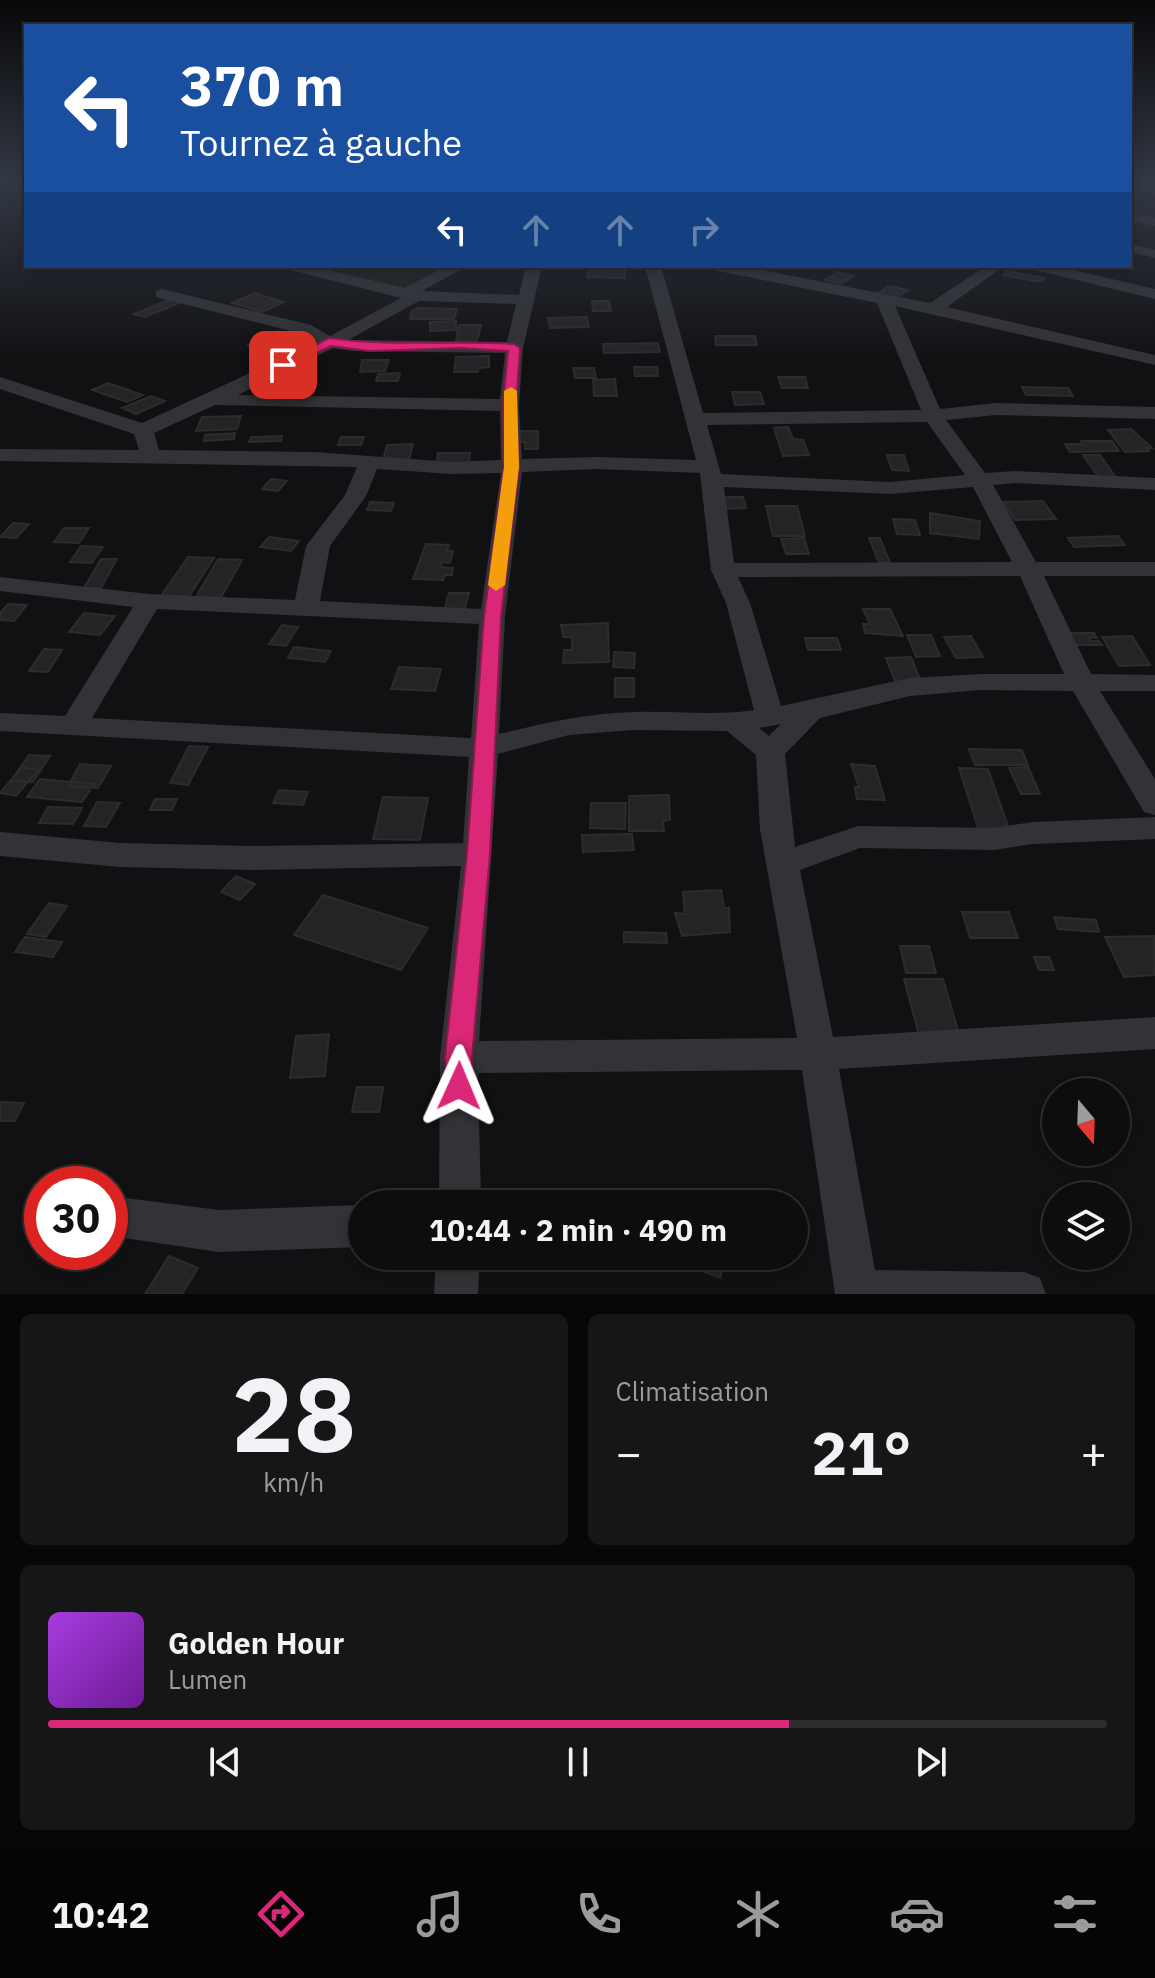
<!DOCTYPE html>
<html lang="fr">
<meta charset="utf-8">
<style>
:root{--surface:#0d0d0e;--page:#161617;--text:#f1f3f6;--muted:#9a9c9e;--line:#2d2d2e;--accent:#db2777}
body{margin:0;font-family:"IBM Plex Sans",sans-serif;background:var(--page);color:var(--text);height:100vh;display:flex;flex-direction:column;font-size:30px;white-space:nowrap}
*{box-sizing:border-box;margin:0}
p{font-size:26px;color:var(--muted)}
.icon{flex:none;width:44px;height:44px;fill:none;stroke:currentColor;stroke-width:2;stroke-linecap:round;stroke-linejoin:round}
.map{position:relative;height:1294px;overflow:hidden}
.details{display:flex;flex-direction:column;gap:20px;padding:20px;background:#070708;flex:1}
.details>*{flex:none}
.banner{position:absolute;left:24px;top:24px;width:1108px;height:244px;border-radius:0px;box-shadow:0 4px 12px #0003,0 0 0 2px var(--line);background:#1a4fa0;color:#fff;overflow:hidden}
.needle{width:52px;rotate:161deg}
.controls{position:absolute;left:1042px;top:1078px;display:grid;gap:16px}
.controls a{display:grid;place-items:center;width:88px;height:88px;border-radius:50%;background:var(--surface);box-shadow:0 4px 12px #0003,0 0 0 2px var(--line);font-size:40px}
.speed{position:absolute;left:24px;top:1166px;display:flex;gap:16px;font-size:40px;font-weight:700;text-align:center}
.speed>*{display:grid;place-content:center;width:104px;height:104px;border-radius:50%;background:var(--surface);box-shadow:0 4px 12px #0003,0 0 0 2px var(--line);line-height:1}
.speed .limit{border:12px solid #d22;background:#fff;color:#111}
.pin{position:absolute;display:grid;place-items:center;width:68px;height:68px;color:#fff;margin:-34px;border-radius:16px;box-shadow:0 4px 12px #0006}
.me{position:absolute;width:88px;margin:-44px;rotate:1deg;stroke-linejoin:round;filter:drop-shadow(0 0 6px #0008)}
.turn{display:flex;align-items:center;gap:28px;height:168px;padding:0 24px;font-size:36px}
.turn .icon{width:104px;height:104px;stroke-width:2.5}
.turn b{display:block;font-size:56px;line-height:68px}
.lanes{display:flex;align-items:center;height:76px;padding:0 24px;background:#0003;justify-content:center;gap:40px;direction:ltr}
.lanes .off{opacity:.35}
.big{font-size:60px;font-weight:700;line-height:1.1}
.details .tile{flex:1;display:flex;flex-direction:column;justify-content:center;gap:12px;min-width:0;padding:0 28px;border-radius:12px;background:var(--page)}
.details .dial{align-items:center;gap:0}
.dial b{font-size:104px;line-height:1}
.song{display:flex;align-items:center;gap:24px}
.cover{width:96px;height:96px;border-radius:12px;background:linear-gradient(135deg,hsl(280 70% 55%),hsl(280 70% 35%))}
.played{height:8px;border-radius:4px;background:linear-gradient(90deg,var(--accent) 70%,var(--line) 70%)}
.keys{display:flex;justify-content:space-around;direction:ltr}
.heat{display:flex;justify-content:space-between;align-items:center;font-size:44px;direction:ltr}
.details .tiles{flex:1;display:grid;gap:20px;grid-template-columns:1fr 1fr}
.tile:last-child{grid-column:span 2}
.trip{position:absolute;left:348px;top:1190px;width:460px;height:80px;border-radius:40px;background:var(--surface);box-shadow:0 4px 12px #0003,0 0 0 2px var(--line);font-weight:700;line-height:80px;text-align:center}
.tabs{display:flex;height:128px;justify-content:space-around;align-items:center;background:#050506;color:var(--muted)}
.tabs .icon{width:56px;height:56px}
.tabs .on{color:var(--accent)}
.tabs b{font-size:36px;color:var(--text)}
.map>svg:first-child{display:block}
.green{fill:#181d19}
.building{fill:#242426;stroke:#2c2b2e;stroke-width:2}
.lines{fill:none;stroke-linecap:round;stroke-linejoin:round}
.minor{fill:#333337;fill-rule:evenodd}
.route{fill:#db2777;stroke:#8e194d;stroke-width:2}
.slow{fill:#f59e0b}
</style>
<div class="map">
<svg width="1155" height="1294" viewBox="0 0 1155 1294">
<rect width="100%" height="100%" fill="#111113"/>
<path class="green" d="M297 266H454L406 293Z"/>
<path class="building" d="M588 269H625V278L587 277Z
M1007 271 1045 278 1041 282 1003 275Z
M838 272 854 276 841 284 825 280Z
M889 286 908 290 894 300 875 296Z
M254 293 284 302 262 312 232 303Z
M173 298 184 301 145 317 134 314Z
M592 301H609L611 311H593Z
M419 308 457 309 454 319H410L412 311Z
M587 317 589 327 550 328 548 318Z
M456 321V330L430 331V322Z
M459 325H481L477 341H456Z
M279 331 294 335 263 350 248 345Z
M715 336H755L757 345H716Z
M658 343 660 352 604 353 603 344Z
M489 356V367L479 368 478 372H454L456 357Z
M362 360H389L385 371 360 372Z
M634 367H657L658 376H635Z
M573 368H594L596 378H575Z
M400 373 398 381H376L378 374Z
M778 377H805L808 388H782Z
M615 379 617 396H594L593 380Z
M108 383 143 395 127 402 92 390Z
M1022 387 1068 388 1073 396 1026 395Z
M732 392H760L764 404 735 405Z
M151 396 165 401 136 414 122 408Z
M241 416 237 429 196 431 202 417Z
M788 427 793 439 803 440 809 455 783 456 774 428Z
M1131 429 1152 448H1146L1149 451 1125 452 1108 430Z
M519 431H538V449H525V442H519Z
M235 433 234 439 204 441 205 435Z
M282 436 281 441 249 442 251 437Z
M341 437H364L361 445H338Z
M1081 441H1112L1119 451 1070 452 1065 444H1083Z
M413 444 409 460H383L387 445Z
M438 453H470L469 464 436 465Z
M887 455H904L909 471 892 470Z
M1083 455H1100L1117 479H1100Z
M271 479 287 481 278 491 262 489Z
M721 497H743L746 508 724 509Z
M1043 501 1056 519 1015 520 1003 502Z
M370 502 394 503 391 511 367 510Z
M766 506H797L805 536H773Z
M930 513 980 521 979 539 930 533Z
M893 519 915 520 920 535 897 534Z
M13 523 29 524 16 538 0 537Z
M64 528H89L79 543 54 542Z
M1118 536 1125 545 1074 547 1068 538Z
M269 537 299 541 291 551 260 547Z
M804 538 809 554H786L781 539Z
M869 538H880L890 563H879Z
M426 544 449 545 447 551H453L450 563 442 562 441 567 453 568 452 575H445L443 580 413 579Z
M81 546 103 547 92 563 70 562Z
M188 557 214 558 186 601 159 599Z
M101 559H117L101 588H84Z
M218 559 242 560 218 603 193 602Z
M449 593H469L464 612 444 611Z
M8 604 27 605 14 621 0 620V613Z
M863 609H890L903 636 865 633 863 624H870Z
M84 613 115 616 100 635 69 632Z
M608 623 609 662 563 663 564 650H572V637H563L561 625Z
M282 625 298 627 286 646 269 644Z
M1066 633H1094L1097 638 1089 637 1091 641H1099L1102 645H1073Z
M907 635H931L940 656 916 657Z
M971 636 983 657 956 658 944 637Z
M1132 636 1150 665 1119 666 1102 637Z
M805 638H837L841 650H808Z
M294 647 331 651 325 662 288 658Z
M44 649 62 650 48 672 29 671Z
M614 652 635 653 634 668 613 667Z
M911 657 922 684H896L886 658Z
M399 667 441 669 435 691 391 689Z
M615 678H634V697H615Z
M189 746 208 747 188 785 170 783Z
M969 749 1022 750 1028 765H975Z
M29 755 50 756 33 782 11 781Z
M80 764 111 766 98 788 68 786Z
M851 764 875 766 885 800 857 799 855 787H859Z
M22 767 38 770 16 796 0 793Z
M1028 767 1040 794H1021L1009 768Z
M959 768 988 769 1009 829 978 828Z
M40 779 94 784 82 802 27 797Z
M279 790 308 792 303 805 273 803Z
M669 795 670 820 663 821 664 831H629V796Z
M383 797 428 798 420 840 373 839Z
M155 799H177L172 810H150Z
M97 802 120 803 106 827 84 826Z
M591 803H626L625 829 590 828Z
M48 807 82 808 73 824 39 823Z
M632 834 634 850 583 852 582 835Z
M236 876 255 884 240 900 221 892Z
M721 890 724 908H729L730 932 682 936 675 913 685 914 683 892Z
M323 895 428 928 401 970 294 935Z
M49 903 67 906 46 937 27 934Z
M962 912H1009L1018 938H970Z
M1054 917 1096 920 1099 932 1058 929Z
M624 932 666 933 667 943 624 942Z
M1154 936 1155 975 1124 977 1105 937Z
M25 937 62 942 53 957 15 952Z
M900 946H929L936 973H906Z
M1034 957H1049L1054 970H1039Z
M904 979H943L959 1034 919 1035Z
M329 1034 325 1076 290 1078 296 1036Z
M357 1087H383L379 1112H352Z
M0 1102 24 1103 15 1121H0Z
M700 1191 736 1204H696Z
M169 1256 198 1268 182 1294H145Z
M673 1256H726L720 1278 672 1259Z"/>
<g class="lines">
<path class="minor" d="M1130 182 1155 186V194L1130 190Z
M1130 213 1155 218V226L1130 221Z
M1130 244 1155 250V258L1130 252Z
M284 266H311L404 288 447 266H467L422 291 519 295 526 266H542L523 348 519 405 522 459 598 457 696 460 645 266H661L703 413 921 410 877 303 718 271 710 266H741L930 303 986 266H1004L947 307 1155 355V365L895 306 940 409 996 403 1155 407V419L996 415 946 420 985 473 1016 471 1155 478V490L1016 483 993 485 1036 562H1155V576H1044L1091 674 1155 675V691H1100L1155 779V815L1144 812 1073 691 982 690 910 696 820 718 785 754 795 847 858 826 994 828 1033 822 1155 817V839L1033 844 994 850 860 848 800 870 833 1037 1155 1017V1049L839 1069 875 1270 1024 1272 1040 1278 1046 1294H835L802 1070 478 1073 481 1204H439L440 1057 461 866 252 870 120 867 0 856V832L120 843 252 846 463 843 469 757 0 731V713L65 716 133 607 0 591V577L149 594 295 600 306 546 345 495 357 467 0 461V449L139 450 134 434 0 389V377L142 423 317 342 299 333 156 297V291L162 289 311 325 330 336 401 298 287 269ZM419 301 516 304 507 342 348 340ZM333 348 353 351 505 353 500 399 238 395ZM215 405 500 411 501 460 452 462 314 452 159 450 154 433ZM927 422 965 475 890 482 721 474 707 425ZM377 469 452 474 501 473 481 609 320 601 330 546 366 496ZM598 469 700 473 711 570 726 603 754 710C715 716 675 711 635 712 588 713 545 723 499 734L505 617 522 472ZM724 487 890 494 973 487 1012 562 734 563ZM1020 576 1064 674H982L910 678 781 706 750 603 738 577ZM157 609 479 624 471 738 92 718ZM781 724 769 736 759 728ZM633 730 727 731 756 755 760 829 797 1038 479 1041 498 754 569 735Z
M1028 266H1056L1155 289V299L1031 269Z
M110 1196 219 1210 362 1205V1247L219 1252 110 1236Z
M436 1256H480L478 1294H434Z"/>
</g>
<linearGradient id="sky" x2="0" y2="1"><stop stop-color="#09090a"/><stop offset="0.5" stop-color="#323844"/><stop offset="1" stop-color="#323844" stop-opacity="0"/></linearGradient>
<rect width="1155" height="361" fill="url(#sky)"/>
<path class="route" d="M329 338C390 347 452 340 514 344L520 348 516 405 519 467 501 617 490 854 472 1057V1086L468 1095 459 1098 450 1095 446 1086 445 1057 467 854 484 617 504 467 503 405 508 351 461 348 370 351 331 346 287 368 277 365Z"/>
<path class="slow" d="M511 387 517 391 519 467 505 585 496 591 488 585 504 467V391Z"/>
</svg>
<div class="controls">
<a><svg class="needle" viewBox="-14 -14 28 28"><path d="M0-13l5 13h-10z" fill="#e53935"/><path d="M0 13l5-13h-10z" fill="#9a9c9e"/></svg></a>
<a><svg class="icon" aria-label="layers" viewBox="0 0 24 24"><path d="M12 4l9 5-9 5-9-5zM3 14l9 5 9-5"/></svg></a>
</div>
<div class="speed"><div class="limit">30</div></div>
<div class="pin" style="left:283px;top:365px;background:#d93025"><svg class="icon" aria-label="arrive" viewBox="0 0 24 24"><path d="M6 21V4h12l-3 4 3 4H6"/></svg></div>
<svg class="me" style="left:459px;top:1086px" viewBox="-20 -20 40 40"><path d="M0-17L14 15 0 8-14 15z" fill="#db2777" stroke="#fff" stroke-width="4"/></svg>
<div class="trip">10:44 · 2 min · 490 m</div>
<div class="banner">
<div class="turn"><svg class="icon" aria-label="left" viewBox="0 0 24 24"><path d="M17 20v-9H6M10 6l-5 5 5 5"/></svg><div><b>370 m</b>Tournez à gauche</div></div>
<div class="lanes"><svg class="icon" aria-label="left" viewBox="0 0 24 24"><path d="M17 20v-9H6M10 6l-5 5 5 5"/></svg><svg class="icon off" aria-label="ahead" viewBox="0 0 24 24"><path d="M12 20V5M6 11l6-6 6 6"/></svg><svg class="icon off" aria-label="ahead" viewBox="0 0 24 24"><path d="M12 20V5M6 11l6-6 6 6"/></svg><svg class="icon off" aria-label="right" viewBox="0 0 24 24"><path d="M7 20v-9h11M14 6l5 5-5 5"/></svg></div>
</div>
</div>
<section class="details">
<div class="tiles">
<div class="tile dial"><b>28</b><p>km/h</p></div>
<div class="tile"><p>Climatisation</p>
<div class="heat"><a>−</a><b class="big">21°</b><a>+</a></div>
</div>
<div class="tile">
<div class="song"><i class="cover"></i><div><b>Golden Hour</b><p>Lumen</p></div></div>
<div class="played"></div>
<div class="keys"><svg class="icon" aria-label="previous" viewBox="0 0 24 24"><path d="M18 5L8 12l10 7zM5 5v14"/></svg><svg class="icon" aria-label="pause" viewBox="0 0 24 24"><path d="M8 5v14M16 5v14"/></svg><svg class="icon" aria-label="next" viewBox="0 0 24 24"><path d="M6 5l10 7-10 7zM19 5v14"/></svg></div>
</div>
</div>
</section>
<nav class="tabs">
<b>10:42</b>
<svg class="icon on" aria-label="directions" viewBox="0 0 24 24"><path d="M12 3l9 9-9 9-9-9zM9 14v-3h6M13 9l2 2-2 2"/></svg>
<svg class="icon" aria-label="music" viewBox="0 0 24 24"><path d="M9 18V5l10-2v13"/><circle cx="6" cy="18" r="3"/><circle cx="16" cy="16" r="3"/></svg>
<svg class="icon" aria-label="phone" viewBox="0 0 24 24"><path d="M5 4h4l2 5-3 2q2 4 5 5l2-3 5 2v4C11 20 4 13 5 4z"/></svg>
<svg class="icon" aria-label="climate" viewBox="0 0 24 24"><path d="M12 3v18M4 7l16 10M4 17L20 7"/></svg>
<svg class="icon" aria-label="car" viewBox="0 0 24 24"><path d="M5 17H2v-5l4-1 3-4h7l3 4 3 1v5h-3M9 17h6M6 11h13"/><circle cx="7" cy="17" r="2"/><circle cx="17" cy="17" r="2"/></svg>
<svg class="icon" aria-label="filters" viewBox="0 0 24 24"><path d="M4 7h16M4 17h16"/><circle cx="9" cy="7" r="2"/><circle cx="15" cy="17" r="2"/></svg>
</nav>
